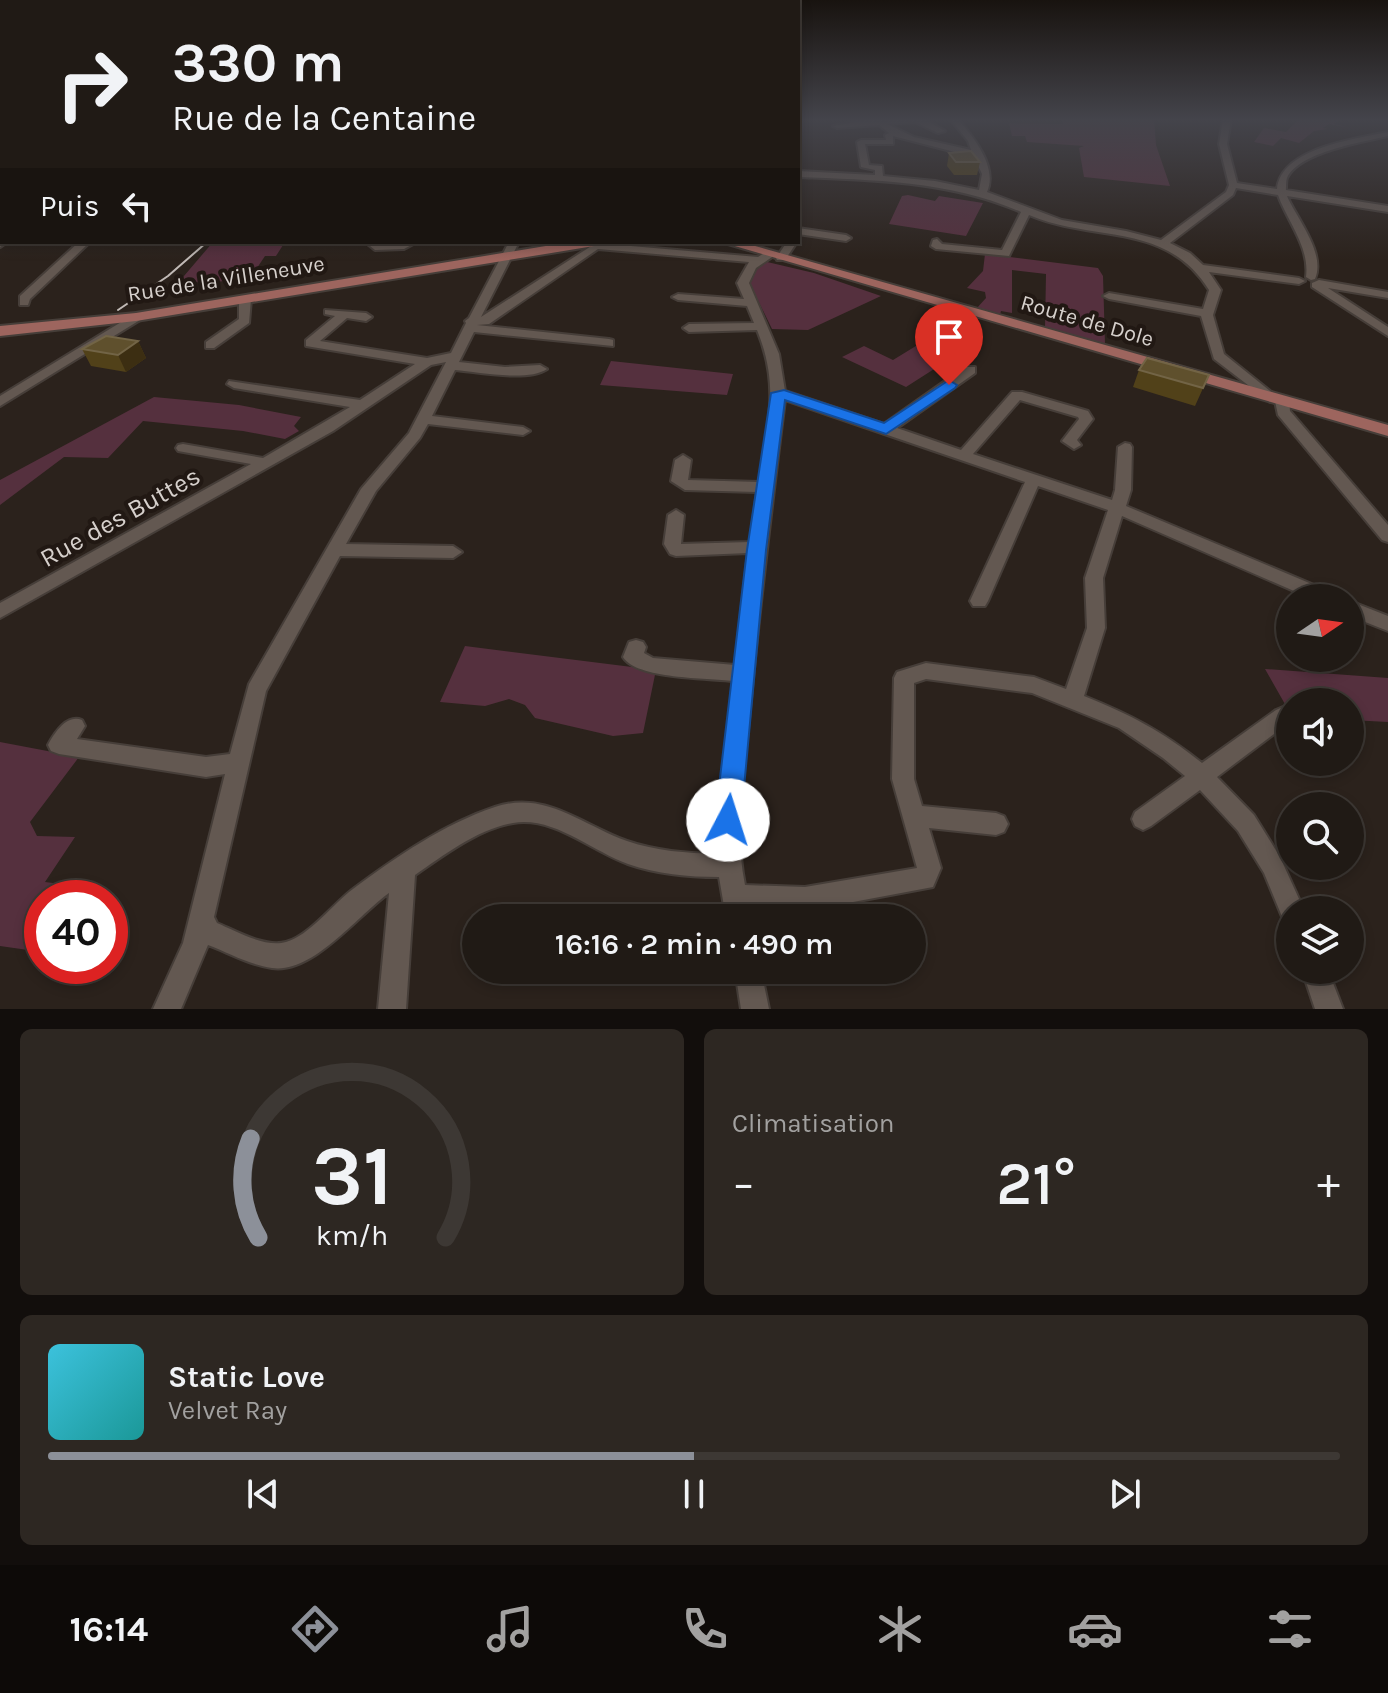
<!DOCTYPE html>
<html lang="fr">
<meta charset="utf-8">
<style>
:root{--surface:#201a15;--page:#2d2722;--text:#f1f3f6;--muted:#a2a1a0;--line:#3d3834;--accent:#8c9099}
body{margin:0;font-family:Karla,sans-serif;background:var(--page);color:var(--text);height:100vh;display:flex;flex-direction:column;font-size:30px;white-space:nowrap}
*{box-sizing:border-box;margin:0}
p{font-size:26px;color:var(--muted)}
.icon{flex:none;width:44px;height:44px;fill:none;stroke:currentColor;stroke-width:2;stroke-linecap:round;stroke-linejoin:round}
.map{position:relative;height:1009px;overflow:hidden}
.sheet{display:flex;flex-direction:column;gap:20px;padding:20px;background:#120e0c;flex:1}
.sheet>*{flex:none}
.banner{position:absolute;left:0px;top:0px;width:800px;height:244px;box-shadow:0 4px 12px #0003,0 0 0 2px var(--line);background:#201a15;color:var(--text);overflow:hidden}
.needle{width:52px;rotate:77deg}
.tools{position:absolute;left:1276px;top:584px;display:grid;gap:16px}
.tools a{display:grid;place-items:center;width:88px;height:88px;border-radius:50%;background:var(--surface);box-shadow:0 4px 12px #0003,0 0 0 2px var(--line);font-size:40px}
.speed{position:absolute;left:24px;top:880px;display:flex;gap:16px;font-size:40px;font-weight:700;text-align:center}
.speed>*{display:grid;place-content:center;width:104px;height:104px;border-radius:50%;background:var(--surface);box-shadow:0 4px 12px #0003,0 0 0 2px var(--line);line-height:1}
.speed .limit{border:12px solid #d22;background:#fff;color:#111}
.pin{position:absolute;display:grid;place-items:center;width:68px;height:68px;color:#fff;margin:-82px -34px;border-radius:50% 50% 50% 0;rotate:-45deg;box-shadow:0 0 8px #0007}
.pin .icon{rotate:45deg}
.me{position:absolute;width:88px;margin:-44px;rotate:5deg;stroke-linejoin:round;filter:drop-shadow(0 0 6px #0008)}
.turn{display:flex;align-items:center;gap:28px;height:168px;padding:0 40px;font-size:36px}
.turn .icon{width:104px;height:104px;stroke-width:2.5}
.turn b{display:block;font-size:56px;line-height:68px}
.then{display:flex;align-items:center;height:76px;padding:0 40px;background:#0003;gap:16px;font-size:30px}
.big{font-size:60px;font-weight:600;line-height:1.1}
.sheet .card{flex:1;display:flex;flex-direction:column;justify-content:center;gap:12px;min-width:0;padding:0 28px;border-radius:12px;background:var(--page)}
.sheet .dial{align-items:center;gap:0}
.dial svg{height:208px;overflow:visible;fill:none;stroke:var(--line);stroke-width:7;stroke-linecap:round;text-anchor:middle}
.dial text{fill:var(--text);stroke:none}
.song{display:flex;align-items:center;gap:24px}
.cover{width:96px;height:96px;border-radius:12px;background:linear-gradient(135deg,hsl(190 70% 55%),hsl(180 70% 35%))}
.played{height:8px;border-radius:4px;background:linear-gradient(90deg,var(--accent) 50%,var(--line) 50%)}
.keys{display:flex;justify-content:space-around;direction:ltr}
.heat{display:flex;justify-content:space-between;align-items:center;font-size:44px;direction:ltr}
.sheet .tiles{flex:1;display:grid;gap:20px;grid-template-columns:1fr 1fr}
.card:last-child{grid-column:span 2}
.trip{position:absolute;left:462px;top:904px;width:464px;height:80px;border-radius:40px;background:var(--surface);box-shadow:0 4px 12px #0003,0 0 0 2px var(--line);font-weight:600;line-height:80px;text-align:center}
.menu{display:flex;height:128px;justify-content:space-around;align-items:center;background:#0d0a08;color:var(--muted)}
.menu .icon{width:56px;height:56px}
.menu .current{color:var(--accent)}
.menu b{font-size:36px;color:var(--text)}
.map>svg:first-child{display:block}
.green{fill:#55303e}
.lines{fill:none;stroke-linecap:round;stroke-linejoin:round}
.minor-casing{stroke:#463e39;stroke-width:4}
.major-casing{stroke:#463e39;stroke-width:4}
.minor{fill:#635851;fill-rule:evenodd}
.major{fill:#9d655e;fill-rule:evenodd}
.rail{stroke:#c1bab6;stroke-width:2}
.wall{fill:#514119}
.shaded-wall{fill:#3c2e12}
.building{fill:#5f502d;stroke:#726446;stroke-width:2}
.route{fill:#1a73e8;stroke:#114b97;stroke-width:2}
.labels{text-anchor:middle;dominant-baseline:central;stroke-width:8;stroke-linejoin:round;paint-order:stroke}
.far-street-label{font-size:22px;fill:#d6d0cc;stroke:#211813}
.street-label{font-size:26px;fill:#d6d0cc;stroke:#211813}
</style>
<div class="map">
<svg width="1388" height="1009" viewBox="0 0 1388 1009">
<rect width="100%" height="100%" fill="#2b221c"/>
<path class="green" d="M1062 119H1154L1156 145 1170 186 1084 177 1079 148 1084 146 1027 142 1025 136H1012L1009 123 1063 124Z
M1299 119H1342L1334 124 1350 128 1329 124 1323 128 1328 129 1314 131 1299 143 1281 138 1273 146 1254 142 1264 128 1286 132Z
M908 195 935 201 939 196 983 203 966 236 889 224 902 196Z
M213 242H285L276 256H265L257 268 239 270 230 281 178 283Z
M985 254 1098 268 1103 276 1105 344 1045 328 1046 274 1012 270V313L1001 311 1000 315 976 309 986 298 985 292 967 288 983 271Z
M763 261 814 273 881 296 808 330 772 329 750 284V276Z
M942 330 969 334 933 359 942 364 906 387 842 357 864 346 893 360Z
M611 361 733 374 727 395 600 385Z
M154 397 239 405 301 417 294 426 299 431 285 439 243 431 143 421 108 458 64 457 0 505V480Z
M465 646 656 670 643 733 613 736 535 718 525 705 509 699 485 706 440 702Z
M1265 669 1388 678V722L1350 720V702H1290V713Z
M0 742 79 757 30 822 37 836 75 837 45 882 100 889 95 898H42V952L0 946Z"/>
<g class="lines">
<g class="minor-casing">
<path id="minor" d="M873 119H924L945 131 938 133 915 122 887 124 914 137 971 150 968 141 950 119H958C974 138 998 167 987 192L1062 220 1126 231 1161 240 1226 192 1229 185 1219 144 1223 119H1231L1227 144 1237 183 1277 189C1281 148 1355 139 1388 132V136C1363 142 1299 152 1287 178 1286 180 1286 188 1286 190L1388 206V212L1287 196C1297 219 1326 253 1315 279L1311 280 1306 277C1310 247 1287 221 1278 195L1236 188 1233 195 1170 243 1190 253 1203 265 1299 278 1305 281 1299 284 1209 272 1221 290 1213 315 1224 354 1275 395 1277 398 1270 402 1214 359 1201 316 1109 299 1103 296 1109 293 1203 309 1209 290C1166 221 1095 243 1029 215L1009 256 936 249 931 246 933 240 937 239 942 244 1002 250 1021 212C951 181 874 180 798 177V171L875 175V170L861 167 857 142 861 140H886L885 135 889 133 879 125 837 128 833 126ZM893 136 974 157 982 174 979 190 935 181 883 176 882 166 869 165 865 144H893Z
M0 201H2V207H0Z
M798 228 846 235 851 238 846 241 798 234Z
M0 239 7 242 0 247Z
M79 242H90L30 299 28 305H20V296Z
M365 242H417L404 249 375 250Z
M509 242H519L481 317 596 243 758 257 764 253H772V257L756 268 749 283 779 354 785 391 884 424 965 367H975V373L897 428 961 450 1012 392H1022L1088 411 1093 419 1077 440 1081 445 1074 449 1062 441 1079 419 1078 417 1020 400 973 454 1112 500 1115 490 1118 447 1125 443 1130 444 1132 447 1131 490 1126 506 1333 593 1336 598H1310L1122 516 1103 578 1105 628 1084 696C1131 715 1162 731 1202 763L1276 710 1283 707 1290 710V722L1217 777 1254 815 1280 857 1304 910H1290V922L1283 919 1264 873 1238 831 1200 790 1151 826 1143 830 1135 826 1132 819 1135 812 1185 776 1163 758 1119 728 1032 693 926 679 914 683V779L922 806 996 813 1004 816 1008 824 1004 832 996 835 929 828 941 868 933 887 805 911 750 910 752 918H726L719 877C688 877 657 874 628 864 591 851 554 816 513 823 478 829 444 855 415 875L406 1009H378L389 893C358 915 313 974 272 968 250 965 229 953 208 945L181 1009H153L183 943 225 774 206 777 59 754 51 751 48 745C55 732 67 714 82 720L85 726 77 739 206 757 230 754 249 684 361 489 409 433 446 362 431 365 333 431 0 618V603L251 464 178 451 176 448 178 445 183 444 263 458 350 407 234 388 227 384 229 381 360 400 415 364 306 346V340L335 316 325 314V310L366 313 372 317 366 321 347 318 320 341 427 358 451 353 466 323 465 321 469 318ZM598 249 749 262 737 283 744 299 678 294 672 297 678 300 747 306 754 323 689 324 683 328 689 332 757 330C780 386 768 425 759 482L688 480 691 460 683 455 675 460 671 481 685 490 757 492 750 542 681 544 684 515 676 510 668 515 664 544 670 554 676 556 748 553 735 665 653 658 644 653 646 647 643 642 636 640 629 642 623 657C636 679 708 678 733 681L717 820V854C686 853 656 851 627 841 582 825 545 790 495 807 444 824 396 857 353 889 334 903 309 936 286 942 265 948 236 931 217 923L214 917 266 691 340 556 453 558 462 552 453 546 346 544 376 491 420 438 428 424 523 435 530 431 523 427 432 416 455 370C478 372 528 382 547 369L540 365 505 367 459 362 474 332 613 346V340L609 339 477 325 489 324ZM785 400 1025 482 970 601 973 606H985L988 601 1038 486 1108 510 1085 578 1087 628 1066 689 1034 677 926 663 897 672 894 678 892 779 917 868 805 887 745 885C733 827 745 767 750 709 760 605 772 503 785 400Z
M787 242H797L785 260H777L776 258Z
M1319 280 1388 292V298L1328 288 1388 327V336L1312 287V283Z
M245 296 251 299 249 323 214 348H206V342L239 319V299Z
M136 313 140 314V320L0 406V396Z
M1282 397 1289 401 1290 411 1388 525V542L1382 540 1278 415 1275 401Z
M1350 601 1388 616V631L1350 616Z
M735 970H761L769 1009H741Z
M1302 970H1328L1343 1009H1315Z"/>
</g>
<g class="major-casing">
<path id="major" d="M570 242H600L594 246 136 321 0 336V326L136 313Z
M721 242H741L1388 425V436Z"/>
</g>
<use href="#minor" class="minor"/>
<use href="#major" class="major"/>
<path class="rail" d="M118 310 168 276 207 242"/>
</g>
<path class="wall" d="M949 153 980 162 977 175H954L947 166Z
M138 341 146 358 126 372 91 366 82 349Z
M1139 370 1209 375 1195 406 1133 387Z"/>
<path class="shaded-wall" d="M138 341 146 358 126 372 118 355Z"/>
<path class="building" d="M971 151 980 162H956L949 153Z
M106 336 138 341 118 355 82 349Z
M1147 358 1209 375 1203 388 1139 370Z"/>
<linearGradient id="sky" x2="0" y2="1"><stop stop-color="#18130f"/><stop offset="0.46" stop-color="#44444b"/><stop offset="1" stop-color="#44444b" stop-opacity="0"/></linearGradient>
<rect width="1388" height="260" fill="url(#sky)"/>
<path class="route" d="M949 380 957 385 955 388 886 434 785 400 766 550 741 820 737 829 728 832 718 829 715 820 747 550 771 393 784 390 884 423Z"/>
<g class="labels">
<g class="far-street-label">
<text transform="translate(226 279) rotate(-9)">Rue de la Villeneuve</text>
<text transform="translate(1087 321) rotate(16)">Route de Dole</text>
</g>
<g class="street-label">
<text transform="translate(120 517) rotate(-29)">Rue des Buttes</text>
</g>
</g>
</svg>
<div class="tools">
<a><svg class="needle" viewBox="-14 -14 28 28"><path d="M0-13l5 13h-10z" fill="#e53935"/><path d="M0 13l5-13h-10z" fill="#a2a1a0"/></svg></a>
<a><svg class="icon" aria-label="sound" viewBox="0 0 24 24"><path d="M4 9h4l5-4v14l-5-4H4zM17 9q2 3 0 6"/></svg></a>
<a><svg class="icon" aria-label="search" viewBox="0 0 24 24"><circle cx="10" cy="10" r="6"/><path d="M15 15l6 6"/></svg></a>
<a><svg class="icon" aria-label="layers" viewBox="0 0 24 24"><path d="M12 4l9 5-9 5-9-5zM3 14l9 5 9-5"/></svg></a>
</div>
<div class="speed"><div class="limit">40</div></div>
<div class="pin" style="left:949px;top:385px;background:#d93025"><svg class="icon" aria-label="arrive" viewBox="0 0 24 24"><path d="M6 21V4h12l-3 4 3 4H6"/></svg></div>
<svg class="me" style="left:728px;top:820px" viewBox="-20 -20 40 40"><circle r="19" fill="#fff"/><path d="M0-13L10 11 0 6-10 11z" fill="#1a73e8"/></svg>
<div class="trip">16:16 · 2 min · 490 m</div>
<div class="banner">
<div class="turn"><svg class="icon" aria-label="right" viewBox="0 0 24 24"><path d="M7 20v-9h11M14 6l5 5-5 5"/></svg><div><b>330 m</b>Rue de la Centaine</div></div>
<div class="then">Puis<svg class="icon" aria-label="left" viewBox="0 0 24 24"><path d="M17 20v-9H6M10 6l-5 5 5 5"/></svg></div>
</div>
</div>
<section class="sheet">
<div class="tiles">
<div class="card dial"><svg viewBox="0 0 100 80">
<path d="M14 69A42 42 0 1 1 86 69"/>
<path d="M14 69A42 42 0 0 1 11 31" stroke="#8c9099"/>
<text x="50" y="56" font-size="32" font-weight="700">31</text>
<text x="50" y="72" font-size="11">km/h</text>
</svg></div>
<div class="card"><p>Climatisation</p>
<div class="heat"><a>−</a><b class="big">21°</b><a>+</a></div>
</div>
<div class="card">
<div class="song"><i class="cover"></i><div><b>Static Love</b><p>Velvet Ray</p></div></div>
<div class="played"></div>
<div class="keys"><svg class="icon" aria-label="previous" viewBox="0 0 24 24"><path d="M18 5L8 12l10 7zM5 5v14"/></svg><svg class="icon" aria-label="pause" viewBox="0 0 24 24"><path d="M8 5v14M16 5v14"/></svg><svg class="icon" aria-label="next" viewBox="0 0 24 24"><path d="M6 5l10 7-10 7zM19 5v14"/></svg></div>
</div>
</div>
</section>
<nav class="menu">
<b>16:14</b>
<svg class="icon current" aria-label="directions" viewBox="0 0 24 24"><path d="M12 3l9 9-9 9-9-9zM9 14v-3h6M13 9l2 2-2 2"/></svg>
<svg class="icon" aria-label="music" viewBox="0 0 24 24"><path d="M9 18V5l10-2v13"/><circle cx="6" cy="18" r="3"/><circle cx="16" cy="16" r="3"/></svg>
<svg class="icon" aria-label="phone" viewBox="0 0 24 24"><path d="M5 4h4l2 5-3 2q2 4 5 5l2-3 5 2v4C11 20 4 13 5 4z"/></svg>
<svg class="icon" aria-label="climate" viewBox="0 0 24 24"><path d="M12 3v18M4 7l16 10M4 17L20 7"/></svg>
<svg class="icon" aria-label="car" viewBox="0 0 24 24"><path d="M5 17H2v-5l4-1 3-4h7l3 4 3 1v5h-3M9 17h6M6 11h13"/><circle cx="7" cy="17" r="2"/><circle cx="17" cy="17" r="2"/></svg>
<svg class="icon" aria-label="filters" viewBox="0 0 24 24"><path d="M4 7h16M4 17h16"/><circle cx="9" cy="7" r="2"/><circle cx="15" cy="17" r="2"/></svg>
</nav>
